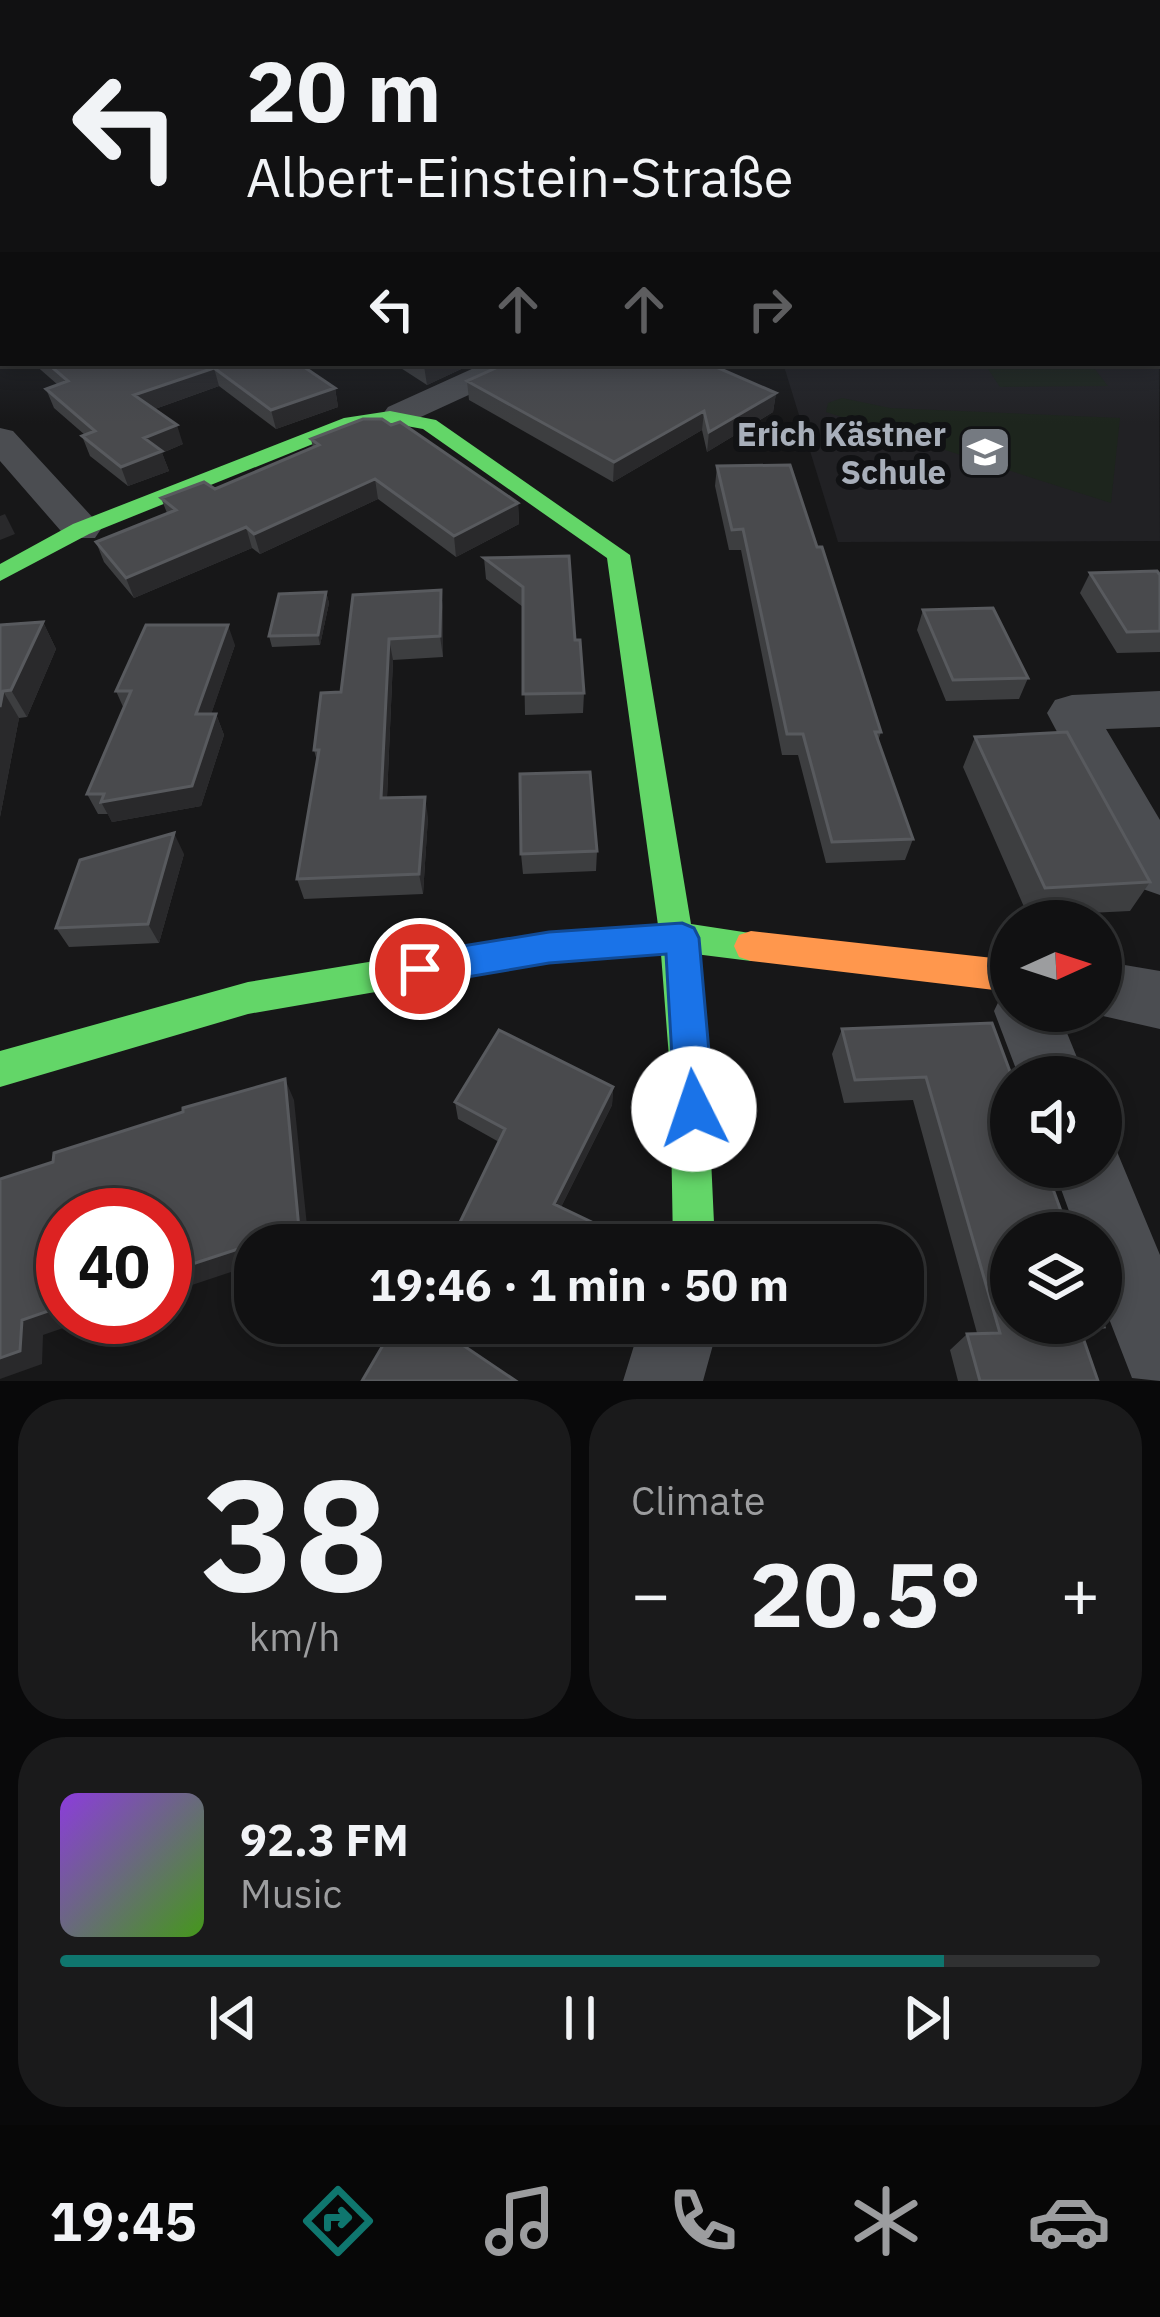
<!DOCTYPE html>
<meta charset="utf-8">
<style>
:root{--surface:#111112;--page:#1a1a1b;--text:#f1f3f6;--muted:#9c9d9f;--line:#303132;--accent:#0f766e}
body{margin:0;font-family:"IBM Plex Sans",sans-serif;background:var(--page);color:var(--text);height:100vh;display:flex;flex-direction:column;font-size:45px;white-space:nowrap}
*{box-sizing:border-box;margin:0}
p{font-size:39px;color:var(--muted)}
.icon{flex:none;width:66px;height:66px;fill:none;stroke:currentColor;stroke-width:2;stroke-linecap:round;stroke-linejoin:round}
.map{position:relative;height:1381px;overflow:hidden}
.side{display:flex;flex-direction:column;gap:18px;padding:18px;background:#09090a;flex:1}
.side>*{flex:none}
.hud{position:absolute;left:0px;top:0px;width:1161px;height:366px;box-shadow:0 6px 18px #0003,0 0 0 3px var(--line);background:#111112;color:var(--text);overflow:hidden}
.needle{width:78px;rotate:87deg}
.buttons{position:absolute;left:990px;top:900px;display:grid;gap:24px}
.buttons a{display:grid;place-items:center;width:132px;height:132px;border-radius:50%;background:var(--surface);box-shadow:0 6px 18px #0003,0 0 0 3px var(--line);font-size:60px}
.speed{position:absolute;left:36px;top:1188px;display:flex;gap:24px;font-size:60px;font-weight:700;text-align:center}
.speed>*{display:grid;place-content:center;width:156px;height:156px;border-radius:50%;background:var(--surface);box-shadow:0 6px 18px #0003,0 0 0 3px var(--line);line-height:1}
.speed .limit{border:18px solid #d22;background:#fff;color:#111}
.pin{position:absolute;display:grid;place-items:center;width:102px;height:102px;color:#fff;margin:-51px;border:6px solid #fff;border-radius:50%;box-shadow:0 3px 12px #0007}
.me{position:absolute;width:132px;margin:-66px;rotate:356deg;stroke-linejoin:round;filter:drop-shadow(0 0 9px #0008)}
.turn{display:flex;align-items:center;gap:42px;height:252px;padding:0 48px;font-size:54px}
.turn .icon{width:156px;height:156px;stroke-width:2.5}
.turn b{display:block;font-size:84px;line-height:102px}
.lanes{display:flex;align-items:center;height:114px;padding:0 48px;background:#0003;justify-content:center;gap:60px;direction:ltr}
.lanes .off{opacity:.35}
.big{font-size:90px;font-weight:800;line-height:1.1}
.side .card{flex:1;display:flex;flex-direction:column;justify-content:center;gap:18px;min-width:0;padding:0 42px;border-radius:48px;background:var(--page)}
.side .dial{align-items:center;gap:0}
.dial b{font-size:156px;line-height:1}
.song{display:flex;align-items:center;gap:36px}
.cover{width:144px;height:144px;border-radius:18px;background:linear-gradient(135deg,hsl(270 70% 55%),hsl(100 70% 35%))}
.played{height:12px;border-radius:6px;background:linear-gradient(90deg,var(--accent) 85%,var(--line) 85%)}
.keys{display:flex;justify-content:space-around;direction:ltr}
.heat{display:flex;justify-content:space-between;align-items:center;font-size:66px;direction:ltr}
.side .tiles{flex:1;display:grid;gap:18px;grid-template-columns:1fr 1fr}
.card:last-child{grid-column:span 2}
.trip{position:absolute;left:234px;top:1224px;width:690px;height:120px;border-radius:48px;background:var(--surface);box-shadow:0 6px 18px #0003,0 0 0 3px var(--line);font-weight:800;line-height:120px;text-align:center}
.tab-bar{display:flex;height:192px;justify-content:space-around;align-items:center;background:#070707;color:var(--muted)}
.tab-bar .icon{width:84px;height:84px}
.tab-bar .on{color:var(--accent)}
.tab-bar b{font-size:54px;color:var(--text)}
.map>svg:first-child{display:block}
.built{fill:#212124}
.green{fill:#1d251d}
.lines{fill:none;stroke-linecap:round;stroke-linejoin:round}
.street{fill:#4b4d51;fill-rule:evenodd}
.fast{fill:#63d668;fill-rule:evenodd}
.slow{fill:#ff974d;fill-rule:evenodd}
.wall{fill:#3d3e40}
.shaded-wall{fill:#29292b}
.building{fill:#494a4d;stroke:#585a5e;stroke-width:3}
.route{fill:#1a73e8;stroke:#114b97;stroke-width:3}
.labels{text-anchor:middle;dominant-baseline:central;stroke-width:12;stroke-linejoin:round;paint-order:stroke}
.far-poi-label{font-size:33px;font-weight:bold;fill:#a8afba;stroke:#111214;text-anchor:end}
</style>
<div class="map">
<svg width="1160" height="1381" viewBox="0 0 1160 1381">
<rect width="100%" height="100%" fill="#171718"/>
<path class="built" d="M1158 229 1160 541 838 542 783 363H1158Z"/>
<path class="green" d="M984 363H1090L1108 386 1000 387Z
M842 398 890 408 1120 418 1111 503 826 412 828 403Z"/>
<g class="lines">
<path class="street" d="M3 343 6 363 0 365V344Z
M485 363H528L523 370 412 421H388L383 414 388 407Z
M0 428 13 431 95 520 101 529 95 538H67L0 461Z
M1160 691V727L1106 729 1160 820V895L1140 888 1047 713 1055 700 1072 695Z
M1101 961 1160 971V1029L1081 1011H1101Z
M1011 987V1011H1058L1085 1077H1019L994 1011 1004 990Z
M1101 1137 1113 1142 1160 1255V1381L1132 1378 1101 1298V1233H1077L1053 1167H1101Z
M641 1323H719L703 1381H623Z"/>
<path class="fast" d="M390 411 436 420 630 555 691 924 763 935 768 946 763 957 751 961 695 954 707 1071 715 1245H673L670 1071 661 954 549 962 248 1014 0 1087V1051L248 982 549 932 658 925 607 558 423 429 390 423 355 427 89 534 0 581V564L73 524 344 418Z"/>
<path class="slow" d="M751 931 1011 960V992L751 961 739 957 734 946 739 935Z"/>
</g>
<path class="wall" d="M1158 229H1160V332H1158Z
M33 363H298L335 388 338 407 276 429 219 386 155 409 183 444 162 453 169 471 128 486 90 456 82 436 85 435 54 408 46 389 58 385Z
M393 363H474L427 385Z
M467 381 776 393 773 412 707 452 702 430 613 482 469 400Z
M311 439 518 503 519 524 456 557 378 499 260 554 252 548 134 598 104 562 96 542 167 513 161 498 215 489 313 448Z
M717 466 817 547 881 732 878 741 913 839 905 860 826 863 798 755H782L741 550H729L715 486Z
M569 556 575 640 584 693 583 713 525 715 523 607 486 579 484 558Z
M1090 573 1160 575V652L1117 653 1080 593Z
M441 590 443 611V657L393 660 387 798 428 817 423 894 304 899 297 879 317 761 314 750 341 692 353 595Z
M326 592 329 603 320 645 272 647 269 636Z
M923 610 1028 678 1019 699 946 701 917 630Z
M43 622 56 649 27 717 19 718 0 817V625Z
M235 645 211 714H216L224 735 201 806 112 822 108 814H98L87 794 124 709 116 691Z
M975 737 1150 882 1130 911 1028 916 963 767Z
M597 851 596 871 523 874 521 854Z
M184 854 159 943 69 947 56 928Z
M992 1023 1104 1327 1084 1341 1098 1381H958L950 1350 967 1334 977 1333 913 1100 844 1103 832 1054 842 1029Z
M613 1087 612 1105 561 1207 602 1227V1242L449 1245 499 1142 458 1119 455 1102Z
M516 1323H569L560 1346Z"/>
<path class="shaded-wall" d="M431 363H474L427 385 424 366Z
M214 368 219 386 141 414 134 395Z
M335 388 338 407 276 429 271 410Z
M776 393 773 412 707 452 709 432Z
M704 411 702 430 613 482 614 462Z
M177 425 183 444 162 453 169 471 128 486 121 467 144 438Z
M375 479 378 499 260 554 254 534Z
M518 503 519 524 456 557 454 536Z
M5 514 15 534 0 540V516Z
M246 527 252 548 134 598 126 578Z
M441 590 443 611V657L440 636Z
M326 592 329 603 320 645 318 635Z
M43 622 56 649 27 717 11 690Z
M228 625 235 645 204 735 196 714Z
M389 639 393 660 386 819 381 798Z
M3 691 19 718 0 817V707Z
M216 714 224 735 201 806 112 822 101 802Z
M425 797 428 817 423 894 419 874Z
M174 833 184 854 159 943 148 924Z
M285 1079 294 1100 309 1245H255V1264L165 1294V1273Z
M613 1087 612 1105 555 1219 554 1204Z
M63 1306V1317H95L43 1335 42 1364 0 1379V1358L22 1320Z
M564 1323H569L560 1346 559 1334Z"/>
<path class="building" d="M0 229H3V326L0 323Z
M1158 229H1160V306H1158Z
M47 363H298L335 388 271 410 214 368 134 395 177 425 144 438 162 451 121 467 82 436 95 431 46 389 68 381Z
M507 363H707L776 393 709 432 704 411 614 462 467 381Z
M363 419H382L391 425 400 422 518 503 454 536 375 479 254 534 246 527 126 578 96 542 176 510 161 498 204 482 215 489 319 445 311 439Z
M790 465 817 547H822L881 732H875L913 839 832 842 803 734H787L743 529 732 530 717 466Z
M569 556 575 640H580L584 693 523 694V587L484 558Z
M1157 571 1160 575V631L1127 632 1090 573Z
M441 590 440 636 389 639 381 798 425 797 419 874 297 879 319 750H314L321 693 341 692 353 595Z
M326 592 318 635 269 636 279 594Z
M993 608 1028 678 953 680 923 610Z
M43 622 11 690 3 691 0 707V625Z
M146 625H228L196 714H216L192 786 101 802 104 794H87L131 691H116Z
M1067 732 1150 882 1045 888 975 737Z
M590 772 597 851 521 854 520 774Z
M174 833 148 924 56 928 80 860Z
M992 1023 1012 1077 1011 1167H1045L1069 1233H1011V1323H1101V1319L1104 1327 1080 1329 1098 1381H980L967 1334 1000 1333 926 1077 855 1080 842 1029Z
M499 1030 613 1087 554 1204 602 1227 595 1245H449L505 1129 455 1102Z
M285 1079 299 1229 165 1273V1215H63V1306L22 1320 20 1351 0 1358V1179L53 1162 54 1153 183 1112V1108Z
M396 1323H430L516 1381H362Z
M538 1323H564L559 1334Z"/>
<linearGradient id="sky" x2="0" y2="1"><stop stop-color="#0d0d0d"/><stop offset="0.54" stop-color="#363c48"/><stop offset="1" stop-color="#363c48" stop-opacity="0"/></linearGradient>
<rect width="1160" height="423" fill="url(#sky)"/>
<path class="route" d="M682 923 694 928 699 938 714 1109 708 1122 694 1128 681 1122 675 1109 666 954 549 963 420 985 408 980 403 969 408 958 420 953 549 932Z"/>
<defs>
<g id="school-square" transform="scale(2.7)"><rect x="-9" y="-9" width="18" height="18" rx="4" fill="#757a81" stroke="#111214"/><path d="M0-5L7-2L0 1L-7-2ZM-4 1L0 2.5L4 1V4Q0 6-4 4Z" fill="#fff"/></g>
</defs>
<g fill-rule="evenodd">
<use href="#school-square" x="985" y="452"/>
</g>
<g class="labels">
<g class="far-poi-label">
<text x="946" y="433">Erich Kästner<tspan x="946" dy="38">Schule</tspan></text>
</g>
</g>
</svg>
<div class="buttons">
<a><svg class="needle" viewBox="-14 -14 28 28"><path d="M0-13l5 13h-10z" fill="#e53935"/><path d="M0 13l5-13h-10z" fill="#9c9d9f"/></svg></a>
<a><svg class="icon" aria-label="sound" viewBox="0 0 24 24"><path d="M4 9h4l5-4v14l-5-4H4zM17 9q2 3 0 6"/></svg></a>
<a><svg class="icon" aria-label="layers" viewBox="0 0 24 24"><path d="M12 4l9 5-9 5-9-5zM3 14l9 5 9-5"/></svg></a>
</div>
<div class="speed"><div class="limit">40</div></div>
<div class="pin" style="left:420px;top:969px;background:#d93025"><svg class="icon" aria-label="arrive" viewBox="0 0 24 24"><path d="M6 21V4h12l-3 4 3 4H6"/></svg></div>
<svg class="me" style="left:694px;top:1109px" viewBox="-20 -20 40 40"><circle r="19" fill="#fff"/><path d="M0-13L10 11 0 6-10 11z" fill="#1a73e8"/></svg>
<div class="trip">19:46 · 1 min · 50 m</div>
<div class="hud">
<div class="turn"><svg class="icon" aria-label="left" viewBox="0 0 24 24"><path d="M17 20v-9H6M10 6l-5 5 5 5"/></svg><div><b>20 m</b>Albert-Einstein-Straße</div></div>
<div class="lanes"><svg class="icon" aria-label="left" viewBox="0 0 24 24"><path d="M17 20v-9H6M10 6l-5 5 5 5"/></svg><svg class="icon off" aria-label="ahead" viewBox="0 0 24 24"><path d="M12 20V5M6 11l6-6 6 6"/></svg><svg class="icon off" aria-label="ahead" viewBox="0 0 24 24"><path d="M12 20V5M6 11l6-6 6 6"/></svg><svg class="icon off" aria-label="right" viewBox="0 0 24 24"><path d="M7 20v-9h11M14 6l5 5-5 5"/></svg></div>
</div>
</div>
<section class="side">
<div class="tiles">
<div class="card dial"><b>38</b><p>km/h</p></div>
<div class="card"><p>Climate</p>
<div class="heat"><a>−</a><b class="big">20.5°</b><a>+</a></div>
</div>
<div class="card">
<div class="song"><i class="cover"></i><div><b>92.3 FM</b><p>Music</p></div></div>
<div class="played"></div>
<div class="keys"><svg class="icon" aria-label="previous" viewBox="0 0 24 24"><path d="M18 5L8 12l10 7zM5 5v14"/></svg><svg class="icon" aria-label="pause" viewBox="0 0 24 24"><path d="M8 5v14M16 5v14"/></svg><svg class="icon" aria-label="next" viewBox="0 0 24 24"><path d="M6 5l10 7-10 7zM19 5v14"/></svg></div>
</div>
</div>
</section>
<nav class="tab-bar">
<b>19:45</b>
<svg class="icon on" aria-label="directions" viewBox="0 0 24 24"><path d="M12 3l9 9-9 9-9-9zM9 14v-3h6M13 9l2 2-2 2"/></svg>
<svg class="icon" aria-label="music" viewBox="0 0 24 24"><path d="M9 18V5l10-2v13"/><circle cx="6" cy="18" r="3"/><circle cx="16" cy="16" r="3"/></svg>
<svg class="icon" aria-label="phone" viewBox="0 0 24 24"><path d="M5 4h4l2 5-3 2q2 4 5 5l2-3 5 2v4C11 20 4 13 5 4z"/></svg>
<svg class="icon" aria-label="climate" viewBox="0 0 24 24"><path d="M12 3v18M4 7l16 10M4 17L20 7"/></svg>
<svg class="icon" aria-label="car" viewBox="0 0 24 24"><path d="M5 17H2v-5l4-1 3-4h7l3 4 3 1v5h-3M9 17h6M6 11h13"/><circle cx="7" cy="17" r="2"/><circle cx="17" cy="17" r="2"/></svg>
</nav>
